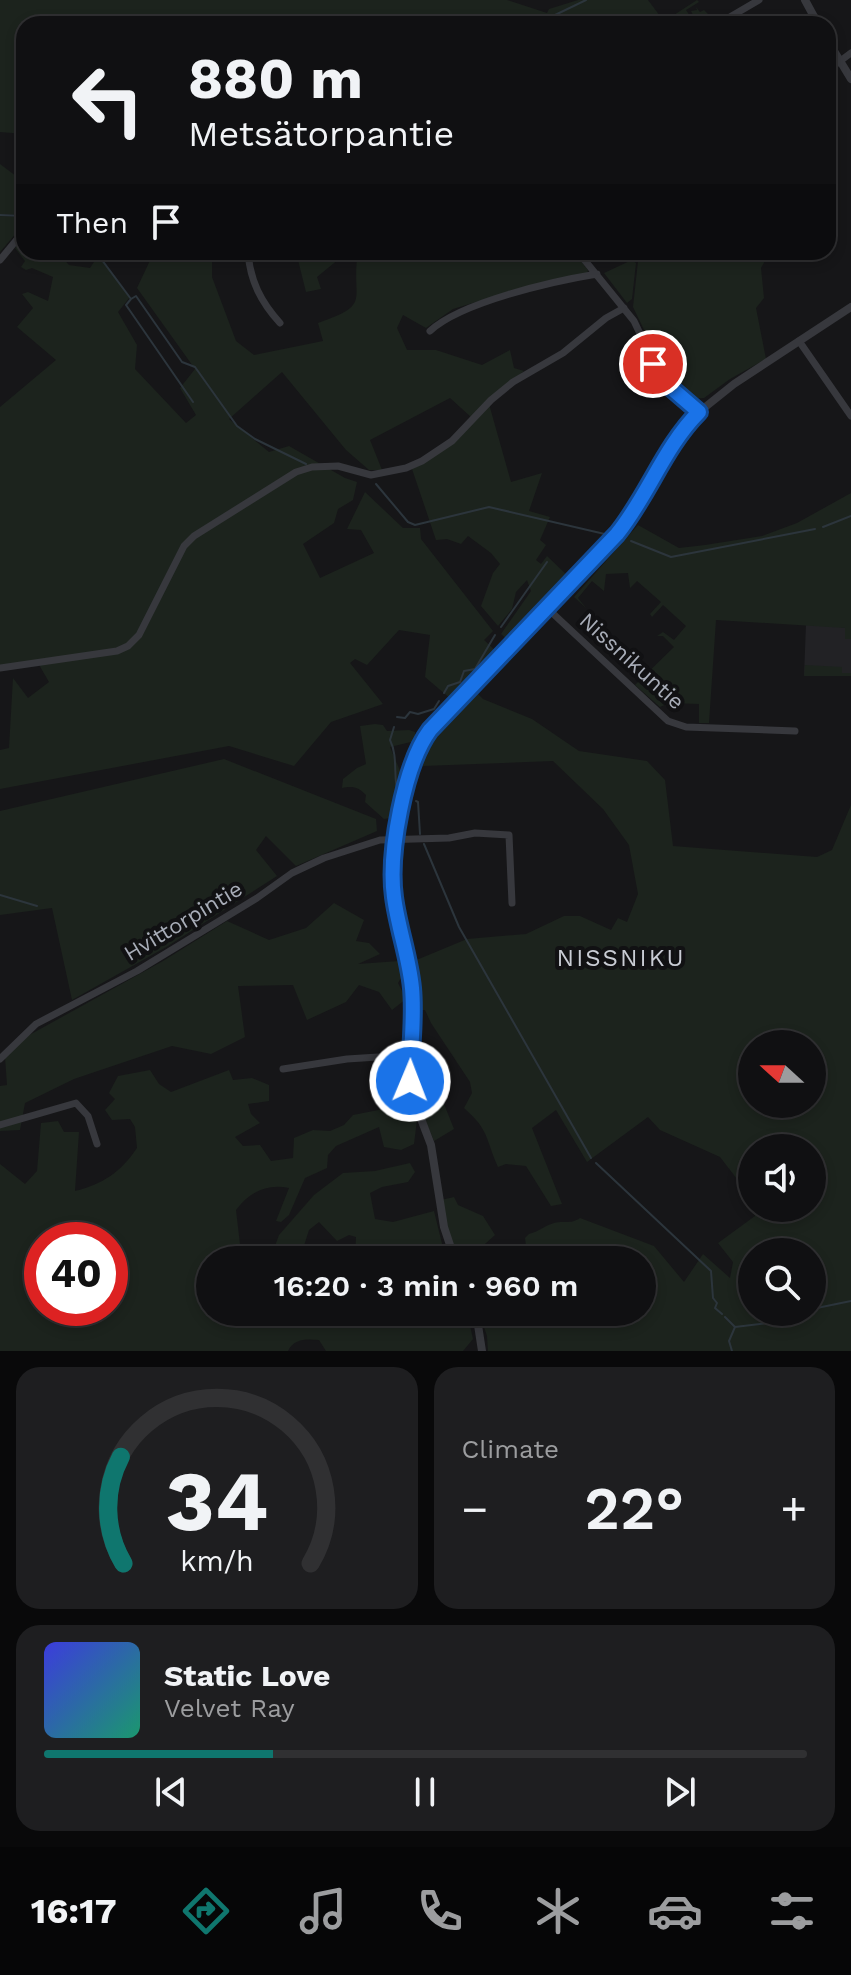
<!DOCTYPE html>
<meta charset="utf-8">
<style>
:root{--surface:#101012;--page:#1e1e20;--text:#f1f3f6;--muted:#9c9d9f;--line:#303032;--accent:#0f766e}
body{margin:0;font-family:"Work Sans",sans-serif;background:var(--page);color:var(--text);height:100vh;display:flex;flex-direction:column;font-size:30px;white-space:nowrap}
*{box-sizing:border-box;margin:0}
p{font-size:26px;color:var(--muted)}
.icon{flex:none;width:44px;height:44px;fill:none;stroke:currentColor;stroke-width:2;stroke-linecap:round;stroke-linejoin:round}
.map{position:relative;height:1351px;overflow:hidden}
.sheet{display:flex;flex-direction:column;gap:16px;padding:16px;background:#09090a;flex:1}
.sheet>*{flex:none}
.top-card{position:absolute;left:16px;top:16px;width:820px;height:244px;border-radius:24px;box-shadow:0 4px 12px #0003,0 0 0 2px var(--line);background:#101012;color:var(--text);overflow:hidden}
.needle{width:52px;rotate:291deg}
.fabs{position:absolute;left:738px;top:1030px;display:grid;gap:16px}
.fabs a{display:grid;place-items:center;width:88px;height:88px;border-radius:50%;background:var(--surface);box-shadow:0 4px 12px #0003,0 0 0 2px var(--line);font-size:40px}
.speed{position:absolute;left:24px;top:1222px;display:flex;gap:16px;font-size:40px;font-weight:700;text-align:center}
.speed>*{display:grid;place-content:center;width:104px;height:104px;border-radius:50%;background:var(--surface);box-shadow:0 4px 12px #0003,0 0 0 2px var(--line);line-height:1}
.speed .limit{border:12px solid #d22;background:#fff;color:#111}
.pin{position:absolute;display:grid;place-items:center;width:68px;height:68px;color:#fff;margin:-34px;border:4px solid #fff;border-radius:50%;box-shadow:0 2px 8px #0007}
.me{position:absolute;width:88px;margin:-44px;rotate:1deg;stroke-linejoin:round;filter:drop-shadow(0 0 6px #0008)}
.turn{display:flex;align-items:center;gap:28px;height:168px;padding:0 40px;font-size:36px}
.turn .icon{width:104px;height:104px;stroke-width:2.5}
.turn b{display:block;font-size:56px;line-height:68px}
.then{display:flex;align-items:center;height:76px;padding:0 40px;background:#0003;gap:16px;font-size:30px}
.big{font-size:60px;font-weight:600;line-height:1.1}
.sheet .card{flex:1;display:flex;flex-direction:column;justify-content:center;gap:12px;min-width:0;padding:0 28px;border-radius:24px;background:var(--page)}
.sheet .dial{align-items:center;gap:0}
.dial svg{height:208px;overflow:visible;fill:none;stroke:var(--line);stroke-width:7;stroke-linecap:round;text-anchor:middle}
.dial text{fill:var(--text);stroke:none}
.song{display:flex;align-items:center;gap:24px}
.cover{width:96px;height:96px;border-radius:12px;background:linear-gradient(135deg,hsl(240 70% 55%),hsl(160 70% 35%))}
.played{height:8px;border-radius:4px;background:linear-gradient(90deg,var(--accent) 30%,var(--line) 30%)}
.keys{display:flex;justify-content:space-around;direction:ltr}
.heat{display:flex;justify-content:space-between;align-items:center;font-size:44px;direction:ltr}
.sheet .tiles{flex:1;display:grid;gap:16px;grid-template-columns:1fr 1fr}
.card:last-child{grid-column:span 2}
.trip{position:absolute;left:196px;top:1246px;width:460px;height:80px;border-radius:40px;background:var(--surface);box-shadow:0 4px 12px #0003,0 0 0 2px var(--line);font-weight:600;line-height:80px;text-align:center}
.menu{display:flex;height:128px;justify-content:space-around;align-items:center;background:#060607;color:var(--muted)}
.menu .icon{width:56px;height:56px}
.menu .selected{color:var(--accent)}
.menu b{font-size:36px;color:var(--text)}
.map>svg:first-child{display:block}
.built{fill:#222225}
.green{fill:#1c231d;fill-rule:evenodd}
.lines{fill:none;stroke-linecap:round;stroke-linejoin:round}
.stream{stroke:#2c353c;stroke-width:2}
.minor{stroke:#37383d;stroke-width:7}
.tertiary{stroke:#37383d;stroke-width:8}
.route-casing{stroke:#114b97;stroke-width:20}
.route{stroke:#1a73e8;stroke-width:14}
.labels{text-anchor:middle;dominant-baseline:central;stroke-width:8;stroke-linejoin:round;paint-order:stroke}
.street-label{font-size:22px;fill:#a8adb8;stroke:#111113}
.neighbourhood-label{font-size:24px;letter-spacing:2px;fill:#c9ccd4;stroke:#111113}
</style>
<div class="map">
<svg width="851" height="1351" viewBox="0 0 851 1351">
<rect width="100%" height="100%" fill="#161618"/>
<path class="built" d="M806 624 851 628V676H804Z"/>
<path class="green" d="M0 0H507L547 13 549 9 578 0H648L666 24H24V134L0 132Z
M697 0 699 2 686 10 690 16 693 15 691 11 697 10 696 7 700 12 704 10 713 19 700 24H671L674 15Z
M0 164 20 179 24 174V215L0 214Z
M0 216 24 217V224L0 252Z
M24 237V252H57L69 265 90 268 98 256 130 297 118 312 137 345 135 369 186 423 196 415 180 388 195 369 137 288 154 252H212V277L236 341 254 355 323 341 318 323C374 304 350 300 358 252L345 254 317 277 321 289 306 292 296 252H574L588 270 587 274 519 289 453 309 426 328 403 315 397 328 407 350H436L482 365 510 350 514 368 524 371 471 417 450 398 370 440 382 470H369L346 450 282 372 229 419 269 452 289 446 345 478 357 482 353 500 338 509 334 523 303 544 320 578 374 553 361 530 347 529 365 492 403 528H420L421 539 493 631 484 640 498 653 452 700 425 677 430 635 399 630 367 665 355 659 350 663 383 704 331 722 294 766 229 746 0 789V750L9 748 13 678 28 698 49 682 38 663 0 668V407L56 360 17 327 33 308 22 294 28 292 48 301 53 277 32 268 26 270 21 267 25 261 15 248Z
M639 252H762L766 259 761 268 764 298 756 308 766 359 730 379 704 398 690 399 662 367 633 307Z
M632 260 636 263 632 299 627 303 604 273Z
M489 404 511 482 542 473 529 511 550 517 540 540 546 545 536 560 541 564 547 556 570 578 521 627 510 642 501 634 531 591 527 580 516 592 512 609 498 626 481 606 493 573 500 564 491 553 468 536 461 544 447 539 436 540 412 469 428 460Z
M851 493V639H845V628L716 620 709 723H699V704L669 703 660 707 635 685 674 647 663 636H657L663 632 674 640 686 626 663 605 652 617 650 614 661 602 637 581 630 588 628 573 606 574 604 591 592 581 578 598 586 608 574 597 638 525 679 548 705 545 762 536 797 523Z
M805 665 842 667V673H851V676H804Z
M478 694 483 699 532 719 579 751 647 761 665 780 673 846 817 857 832 850 851 805V1351H488L487 1336 479 1312H642V1260H507L526 1246 525 1238 529 1234C540 1231 544 1226 554 1223 564 1220 570 1225 580 1218L654 1246 684 1282 703 1254 730 1278 733 1262 718 1243 755 1216 752 1208H812V1148H752V1207L737 1179 720 1157 660 1130 648 1117 587 1162 556 1110 532 1128 562 1204 551 1206 526 1166 506 1164 498 1167C485 1138 490 1131 464 1108L472 1093 470 1082 431 1023 425 1010H420L414 961 467 939 526 934 564 916H580L611 930 618 918 627 922 638 894 629 845 603 809 553 761 423 766C423 744 463 710 478 694ZM752 1044H812V1104H752ZM752 1252H812V1312H752Z
M375 724 383 725 387 731 409 730 415 732V741L390 747 401 773 390 818 384 819 365 802 366 795C358 787 353 786 342 788L343 779 357 768 366 764 360 726Z
M224 759 376 819 377 831 296 866 266 836 256 850 277 876 168 946 72 1000 52 908 0 915V811Z
M334 903 364 920 356 941 369 943 380 954 358 964 399 961 402 976 398 983 406 999 392 1010 379 992 359 985 346 1002 307 1020 293 985 238 986 245 1037 211 1054 172 1046 74 1079 25 1103 20 1130 0 1131V1086L7 1085 5 1057 24 1038 163 961 227 921 269 940 306 928Z
M417 1066H434L440 1094 454 1129 434 1141 421 1110 415 1088 413 1068Z
M150 1070 159 1084 171 1092 229 1070 233 1080 252 1078 269 1085V1101L248 1104 251 1114 260 1123 235 1137 243 1146 260 1145 271 1161 293 1158 294 1138 313 1130 330 1131 344 1125 353 1115 409 1104 417 1120 414 1144 401 1150 384 1147 379 1127 336 1146 328 1155 327 1168 305 1178 289 1215 281 1222 276 1221 289 1188C266 1183 249 1193 236 1210L240 1244 260 1251 275 1246 279 1235 314 1195 343 1173 375 1171 410 1163 415 1172 408 1182 382 1187 370 1193 375 1219 393 1222 434 1211 446 1260H352L355 1258 356 1237 349 1235 337 1241 319 1222 309 1230 302 1252 313 1260H210V1312H467L473 1339 463 1351H326L319 1340C307 1339 294 1338 288 1351H0V1164L25 1184 37 1171 41 1123 58 1121 64 1132H79L75 1191C103 1184 121 1172 137 1148L135 1127 130 1119 112 1120 105 1110 115 1099 109 1093 118 1076ZM42 1240H110V1308H42Z
M454 1197 458 1205 483 1216 495 1235 467 1260H459L452 1245 441 1200Z"/>
<g class="lines">
<path class="stream" d="M548 24 553 16 586 0
M0 215 24 216
M96 252 131 299 136 296 182 362 195 367 237 426 255 439 306 464
M131 299 126 305 193 402
M376 484 408 522 415 525 489 507 609 535
M823 527 851 516
M631 541 671 557 815 529
M501 627 547 562
M444 693 448 686 460 682 464 671 475 669 495 635
M397 717 405 718 410 712 418 714 434 709 439 701
M394 727 390 740C399 758 392 779 399 797
M416 801 418 802 420 834
M424 844 459 927 591 1158
M0 895 37 906
M596 1163 711 1271 713 1298 717 1303 715 1308 722 1314
M812 1309 851 1301
M725 1317 735 1327 729 1341 732 1351
M735 1327 776 1322 780 1317 800 1316 807 1312"/>
<path class="minor" d="M718 24 759 0
M828 70 851 53
M248 252C250 281 261 302 280 323
M578 252 634 321 660 376 699 412
M0 260 24 231
M430 331C461 302 554 281 597 274
M799 341 851 416
M547 608 668 721 686 727 795 731
M0 668 117 651 128 646 139 635 184 546 194 536 296 472 312 467 338 466 371 475 406 468 422 461 452 441 491 400 513 382 563 353 606 318 624 308
M0 1059 36 1024 137 971 257 898 292 873 324 858 380 840 449 838 475 833 509 835 512 903
M283 1069 347 1059 410 1055
M0 1125 76 1103 88 1116 97 1144"/>
<path class="tertiary" d="M805 0 818 24
M828 41 851 79
M455 1260 444 1227 431 1145 415 1103 410 1081 412 986 393 890V863L409 773 417 749 430 730 617 534 680 433 699 412 734 384 851 307
M476 1312 482 1351"/>
</g>
<g class="lines">
<g class="route-casing">
<path id="route" d="M410 1081C410 1050 415 1020 412 988 409 957 398 928 394 897 388 854 404 765 430 730L617 534C648 496 664 447 699 412L670 387 653 364"/>
</g>
<use href="#route" class="route"/>
</g>
<g class="labels">
<g class="street-label">
<text transform="translate(632 661) rotate(42)">Nissnikuntie</text>
<text transform="translate(183 921) rotate(-31)">Hvittorpintie</text>
</g>
<g class="neighbourhood-label">
<text x="621" y="958">NISSNIKU</text>
</g>
</g>
</svg>
<div class="fabs">
<a><svg class="needle" viewBox="-14 -14 28 28"><path d="M0-13l5 13h-10z" fill="#e53935"/><path d="M0 13l5-13h-10z" fill="#9c9d9f"/></svg></a>
<a><svg class="icon" aria-label="sound" viewBox="0 0 24 24"><path d="M4 9h4l5-4v14l-5-4H4zM17 9q2 3 0 6"/></svg></a>
<a><svg class="icon" aria-label="search" viewBox="0 0 24 24"><circle cx="10" cy="10" r="6"/><path d="M15 15l6 6"/></svg></a>
</div>
<div class="speed"><div class="limit">40</div></div>
<div class="pin" style="left:653px;top:364px;background:#d93025"><svg class="icon" aria-label="arrive" viewBox="0 0 24 24"><path d="M6 21V4h12l-3 4 3 4H6"/></svg></div>
<svg class="me" style="left:410px;top:1081px" viewBox="-20 -20 40 40"><circle r="17" fill="#1a73e8" stroke="#fff" stroke-width="3"/><path d="M0-11L8 9 0 5-8 9z" fill="#fff"/></svg>
<div class="trip">16:20 · 3 min · 960 m</div>
<div class="top-card">
<div class="turn"><svg class="icon" aria-label="left" viewBox="0 0 24 24"><path d="M17 20v-9H6M10 6l-5 5 5 5"/></svg><div><b>880 m</b>Metsätorpantie</div></div>
<div class="then">Then<svg class="icon" aria-label="arrive" viewBox="0 0 24 24"><path d="M6 21V4h12l-3 4 3 4H6"/></svg></div>
</div>
</div>
<section class="sheet">
<div class="tiles">
<div class="card dial"><svg viewBox="0 0 100 80">
<path d="M14 69A42 42 0 1 1 86 69"/>
<path d="M14 69A42 42 0 0 1 13 28" stroke="#0f766e"/>
<text x="50" y="56" font-size="32" font-weight="700">34</text>
<text x="50" y="72" font-size="11">km/h</text>
</svg></div>
<div class="card"><p>Climate</p>
<div class="heat"><a>−</a><b class="big">22°</b><a>+</a></div>
</div>
<div class="card">
<div class="song"><i class="cover"></i><div><b>Static Love</b><p>Velvet Ray</p></div></div>
<div class="played"></div>
<div class="keys"><svg class="icon" aria-label="previous" viewBox="0 0 24 24"><path d="M18 5L8 12l10 7zM5 5v14"/></svg><svg class="icon" aria-label="pause" viewBox="0 0 24 24"><path d="M8 5v14M16 5v14"/></svg><svg class="icon" aria-label="next" viewBox="0 0 24 24"><path d="M6 5l10 7-10 7zM19 5v14"/></svg></div>
</div>
</div>
</section>
<nav class="menu">
<b>16:17</b>
<svg class="icon selected" aria-label="directions" viewBox="0 0 24 24"><path d="M12 3l9 9-9 9-9-9zM9 14v-3h6M13 9l2 2-2 2"/></svg>
<svg class="icon" aria-label="music" viewBox="0 0 24 24"><path d="M9 18V5l10-2v13"/><circle cx="6" cy="18" r="3"/><circle cx="16" cy="16" r="3"/></svg>
<svg class="icon" aria-label="phone" viewBox="0 0 24 24"><path d="M5 4h4l2 5-3 2q2 4 5 5l2-3 5 2v4C11 20 4 13 5 4z"/></svg>
<svg class="icon" aria-label="climate" viewBox="0 0 24 24"><path d="M12 3v18M4 7l16 10M4 17L20 7"/></svg>
<svg class="icon" aria-label="car" viewBox="0 0 24 24"><path d="M5 17H2v-5l4-1 3-4h7l3 4 3 1v5h-3M9 17h6M6 11h13"/><circle cx="7" cy="17" r="2"/><circle cx="17" cy="17" r="2"/></svg>
<svg class="icon" aria-label="filters" viewBox="0 0 24 24"><path d="M4 7h16M4 17h16"/><circle cx="9" cy="7" r="2"/><circle cx="15" cy="17" r="2"/></svg>
</nav>
